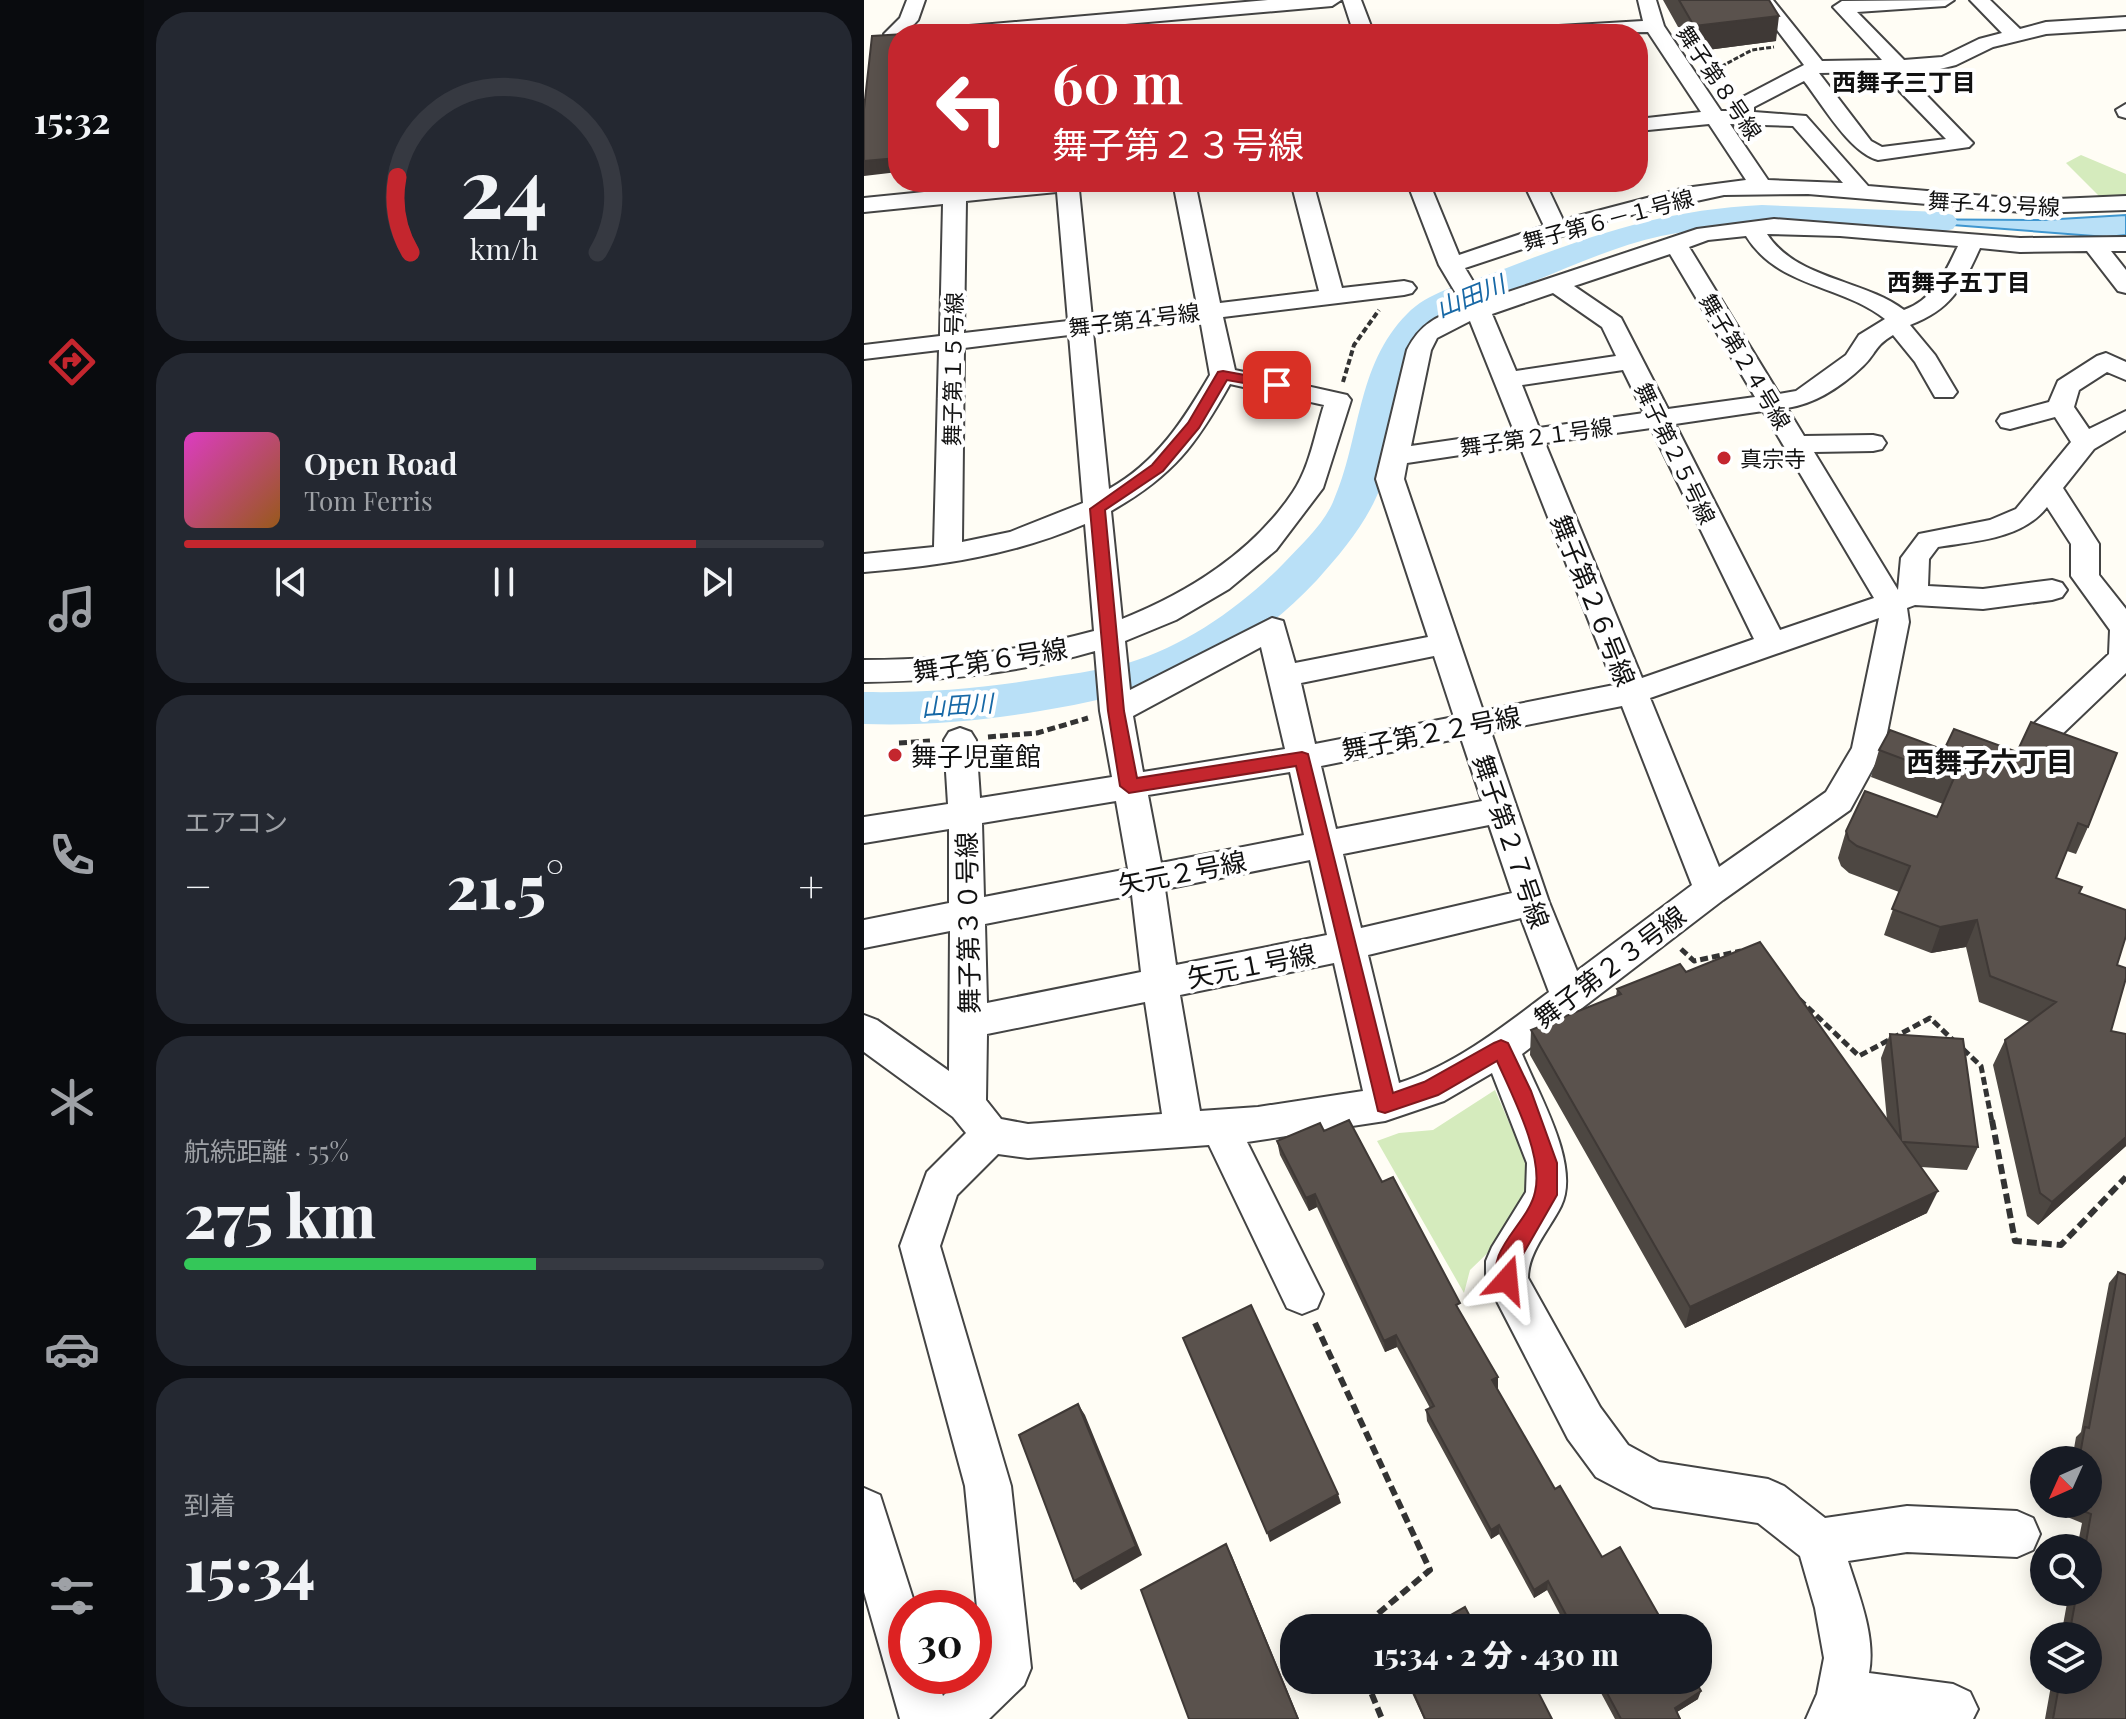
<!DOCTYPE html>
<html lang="ja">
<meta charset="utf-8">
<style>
:root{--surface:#171b24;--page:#242831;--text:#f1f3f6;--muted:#9ea1a6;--line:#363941;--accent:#c4262e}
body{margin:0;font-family:"Playfair Display","Noto Sans JP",serif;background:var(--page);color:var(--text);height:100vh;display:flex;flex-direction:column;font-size:30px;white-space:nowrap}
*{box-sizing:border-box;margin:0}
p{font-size:26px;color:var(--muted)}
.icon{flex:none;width:44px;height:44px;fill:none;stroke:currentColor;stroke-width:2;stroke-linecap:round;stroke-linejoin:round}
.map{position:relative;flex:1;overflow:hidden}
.drawer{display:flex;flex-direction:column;gap:12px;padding:12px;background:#0d0f14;width:720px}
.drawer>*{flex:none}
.banner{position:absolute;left:24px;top:24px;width:760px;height:168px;border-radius:32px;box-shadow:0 4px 20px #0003;background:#c4262e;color:#fff;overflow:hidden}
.needle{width:52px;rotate:225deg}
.buttons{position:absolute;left:1166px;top:1446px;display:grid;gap:16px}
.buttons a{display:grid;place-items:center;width:72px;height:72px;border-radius:50%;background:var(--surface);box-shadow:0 4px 20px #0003;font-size:40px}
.speed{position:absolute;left:24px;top:1590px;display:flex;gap:16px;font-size:40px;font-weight:700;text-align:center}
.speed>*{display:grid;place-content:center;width:104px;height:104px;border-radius:50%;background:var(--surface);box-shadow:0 4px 20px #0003;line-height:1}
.speed .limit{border:12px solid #d22;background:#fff;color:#111}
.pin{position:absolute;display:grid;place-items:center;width:68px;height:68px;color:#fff;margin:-34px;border-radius:16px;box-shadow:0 4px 12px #0006}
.me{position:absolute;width:88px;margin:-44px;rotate:18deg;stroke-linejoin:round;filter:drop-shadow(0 0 6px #0008)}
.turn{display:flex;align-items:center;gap:28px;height:168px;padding:0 32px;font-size:36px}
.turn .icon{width:104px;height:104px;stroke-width:2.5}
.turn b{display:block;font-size:56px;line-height:68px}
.big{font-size:60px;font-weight:800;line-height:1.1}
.drawer .widget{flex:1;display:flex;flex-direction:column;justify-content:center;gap:12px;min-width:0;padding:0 28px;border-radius:32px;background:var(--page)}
.drawer .dial{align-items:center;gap:0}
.dial svg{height:208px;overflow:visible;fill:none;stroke:var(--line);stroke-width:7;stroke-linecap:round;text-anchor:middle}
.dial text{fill:var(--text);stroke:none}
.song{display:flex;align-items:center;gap:24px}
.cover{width:96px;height:96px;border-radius:12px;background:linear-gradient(135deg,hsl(310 70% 55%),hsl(30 70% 35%))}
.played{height:8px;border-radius:4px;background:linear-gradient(90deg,var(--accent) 80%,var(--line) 80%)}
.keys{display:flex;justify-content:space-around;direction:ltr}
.heat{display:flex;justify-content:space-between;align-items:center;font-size:44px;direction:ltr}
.charge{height:12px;border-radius:6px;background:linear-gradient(90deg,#34c759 55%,var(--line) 0)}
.trip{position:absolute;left:416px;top:1614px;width:432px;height:80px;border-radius:32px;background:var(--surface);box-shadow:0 4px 20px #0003;font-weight:800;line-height:80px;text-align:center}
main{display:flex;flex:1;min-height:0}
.dock{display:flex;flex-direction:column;width:144px;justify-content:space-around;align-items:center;background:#090b0e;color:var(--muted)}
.dock .icon{width:56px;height:56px}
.dock .active{color:var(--accent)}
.dock b{font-size:36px;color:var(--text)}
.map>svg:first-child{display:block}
.green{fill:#d5ebbd}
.water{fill:#b9e0f7;stroke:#3f96cf;stroke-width:2}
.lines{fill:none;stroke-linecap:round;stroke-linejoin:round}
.river{fill:#b9e0f7;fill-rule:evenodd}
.minor-casing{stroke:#444;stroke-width:4}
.path-far3{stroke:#333;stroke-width:3;stroke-dasharray:5 2;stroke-linecap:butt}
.path-far2{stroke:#333;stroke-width:4;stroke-dasharray:6 3;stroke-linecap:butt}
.path-far1{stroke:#333;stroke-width:5;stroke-dasharray:8 4;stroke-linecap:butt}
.path{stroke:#333;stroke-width:6;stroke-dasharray:10 5;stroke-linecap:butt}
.minor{fill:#fff;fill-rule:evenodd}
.wall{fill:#4d4742}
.shaded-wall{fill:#3f3936}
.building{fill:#5a524d;stroke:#3f3936;stroke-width:2}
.route{fill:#c4262e;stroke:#7f191e;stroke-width:2}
.poi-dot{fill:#c4262e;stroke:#fff;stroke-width:3}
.labels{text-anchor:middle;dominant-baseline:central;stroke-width:8;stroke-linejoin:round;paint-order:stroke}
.far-street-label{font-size:22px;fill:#111;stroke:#fff}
.far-poi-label{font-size:22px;fill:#111;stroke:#fff;text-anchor:start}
.far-neighbourhood-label{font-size:24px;font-weight:bold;fill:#111;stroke:#fff}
.far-water-label{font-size:24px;font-style:italic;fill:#1768a6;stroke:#fff}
.street-label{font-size:26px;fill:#111;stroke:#fff}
.poi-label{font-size:26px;fill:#111;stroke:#fff;text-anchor:start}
.neighbourhood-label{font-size:28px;font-weight:bold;fill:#111;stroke:#fff}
</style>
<main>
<nav class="dock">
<b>15:32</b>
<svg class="icon active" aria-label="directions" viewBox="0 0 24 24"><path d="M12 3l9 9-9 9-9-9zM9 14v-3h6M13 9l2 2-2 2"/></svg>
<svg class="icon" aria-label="music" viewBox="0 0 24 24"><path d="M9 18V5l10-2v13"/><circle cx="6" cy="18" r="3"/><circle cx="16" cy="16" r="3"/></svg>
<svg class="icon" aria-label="phone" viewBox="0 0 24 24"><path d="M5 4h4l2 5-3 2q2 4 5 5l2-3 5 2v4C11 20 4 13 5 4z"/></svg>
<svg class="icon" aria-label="climate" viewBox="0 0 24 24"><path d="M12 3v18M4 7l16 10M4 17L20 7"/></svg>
<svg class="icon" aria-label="car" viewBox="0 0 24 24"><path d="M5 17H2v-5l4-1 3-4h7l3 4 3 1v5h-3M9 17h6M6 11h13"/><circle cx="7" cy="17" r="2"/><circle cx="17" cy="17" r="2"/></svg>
<svg class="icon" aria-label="filters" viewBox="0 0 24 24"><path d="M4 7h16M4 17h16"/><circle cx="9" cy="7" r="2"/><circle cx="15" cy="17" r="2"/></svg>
</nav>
<section class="drawer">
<div class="widget dial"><svg viewBox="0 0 100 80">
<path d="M14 69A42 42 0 1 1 86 69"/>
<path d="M14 69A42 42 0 0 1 9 40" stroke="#c4262e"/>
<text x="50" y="56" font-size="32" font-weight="700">24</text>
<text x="50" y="72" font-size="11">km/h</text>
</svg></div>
<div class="widget">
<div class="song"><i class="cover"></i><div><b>Open Road</b><p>Tom Ferris</p></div></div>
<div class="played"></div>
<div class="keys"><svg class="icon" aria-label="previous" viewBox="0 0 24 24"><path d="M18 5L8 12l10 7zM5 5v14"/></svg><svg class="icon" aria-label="pause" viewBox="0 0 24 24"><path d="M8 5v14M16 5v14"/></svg><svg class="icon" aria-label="next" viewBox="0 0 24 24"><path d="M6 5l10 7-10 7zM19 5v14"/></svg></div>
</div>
<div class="widget"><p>エアコン</p>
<div class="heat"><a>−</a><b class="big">21.5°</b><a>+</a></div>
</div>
<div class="widget"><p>航続距離 · 55%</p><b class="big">275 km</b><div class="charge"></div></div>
<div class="widget"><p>到着</p><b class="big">15:34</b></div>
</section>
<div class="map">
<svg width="1262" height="1719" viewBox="0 0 1262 1719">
<rect width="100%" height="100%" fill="#fffdf5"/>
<path class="green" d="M1217 155 1262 174V199L1240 201 1202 163Z
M631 1090 660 1157 664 1180 659 1197 635 1242 606 1270 600 1293 513 1141 535 1133 569 1130Z"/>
<path class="water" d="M1262 215V235L1243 237 1010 219 1179 220Z"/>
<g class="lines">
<path class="river" d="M898 205 1077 212 1089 215 1094 222 1089 229 1077 232C984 226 889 216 797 236 752 246 710 265 668 282 636 295 600 304 573 325 528 361 535 433 518 483 505 520 479 551 453 580 371 667 290 692 176 711 117 721 59 726 0 724V692C57 693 112 689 168 680 200 675 233 671 264 663 322 646 378 606 420 563 437 545 459 525 469 502 497 439 492 365 543 314 564 292 597 285 624 275 720 238 794 210 898 205Z"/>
<g class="minor-casing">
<path id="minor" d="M43 0H61L54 20 41 34H34V39L23 38 20 34 36 18Z
M404 0H477L468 6 147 34H72L82 28Z
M479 0H497L510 34H490Z
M774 0H792L800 26 857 111H869L873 100 940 65 890 0H909L958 61 1018 60 969 7 978 1 1090 0 1081 6 993 12 1040 60 1078 57 1115 39 1138 33 1106 0H1126L1156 29 1182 22 1262 17V29L1182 34 1129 47 1092 65 1068 71H1039L1105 139 1109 143 1105 147 1014 160C986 153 958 104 940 81L890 107V112L942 116 1004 186 1170 200 1262 196V210L1170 213 944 194 860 195 749 219 601 268 620 300 833 229 910 219 1156 238 1262 237V251H1247L1262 270V293L1254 291 1223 251 1156 252 1116 248C1098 287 1088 309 1046 325L1071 355 1093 392 1089 397H1071L1051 362 1029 335C1009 347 1013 353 999 366 978 386 951 404 923 408L940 436 1009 435 1018 437 1022 443 1018 449 1009 451 950 452 1034 590 1037 558 1055 534 1126 520 1152 509 1207 442 1191 417 1146 429 1137 427 1133 421 1137 415 1185 402 1194 381 1233 356 1242 353 1262 362V380L1243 372 1215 390 1210 407 1225 429 1262 411V430L1230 449 1199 488 1235 544V575L1262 609V673L1193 739 1182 742 1171 739 1166 731 1171 723 1245 654 1246 630 1207 576V544L1183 507C1158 539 1112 541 1074 547L1065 559 1064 586 1119 589 1188 580 1198 583 1203 590 1198 597 1188 600 1119 609 1051 605 1043 608 1045 622 1020 748 986 810 859 900 658 1054C674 1094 717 1165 697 1206 685 1230 664 1252 664 1278L736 1407 764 1445 795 1462 904 1479 920 1486 961 1518 1043 1506 1153 1511 1169 1518 1176 1534 1169 1550 1153 1557 1043 1552 984 1561C995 1596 1012 1637 1005 1673L1089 1684 1106 1692 1114 1709 1109 1719H942L953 1694 960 1658 951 1608 936 1556 894 1523 789 1507 732 1477 704 1439 622 1280V1261L628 1247 662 1192 663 1163 628 1073 580 1101 521 1121 383 1142 459 1294 453 1308 438 1314 423 1308 345 1145 164 1158 134 1154 93 1195 76 1246 147 1486 167 1668 160 1685 125 1719H36L0 1592V1488L16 1495 52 1608H42V1676H72L79 1696 99 1676H110V1666L118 1658 101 1486 36 1246 63 1172 102 1133 89 1117 0 1052V1015L13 1020 85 1071 86 931 0 948V920L85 903V829L0 843V817L84 804 80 740 85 732 96 728 107 732 112 740 116 798 248 777 236 711 231 651C154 673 80 681 0 682V660C79 660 153 652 230 631L221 524C150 555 76 566 0 572V554L70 547 75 350 0 359V345L76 336 79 204 0 212V198L80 190 81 182H101L102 188 162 182H238L235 187 215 190 228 318 333 305 309 182H331L356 303 455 291 427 182H449L478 288 540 281 548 283 552 288 548 293 540 295 359 317 371 370 483 395 487 400 459 488 412 550 365 589 312 620 261 641 266 690 408 618 419 621 431 663 564 637 512 479 543 350C556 324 573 316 600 307L575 265 543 182H565L595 255 680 226 659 182H681L699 220 821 188 882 180 845 124 774 131V119L837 112 784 32 651 34 661 28 779 21ZM1017 72 1082 139 1018 147 1007 141 955 73ZM866 124 929 126 979 183 904 180ZM193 192 204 321 100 333 102 201ZM903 234 976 236 1094 246C1081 273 1070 299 1040 310 999 279 933 280 903 234ZM882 236C914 288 977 284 1021 319L995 335 982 355 932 391 915 394 825 247 844 240ZM806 254 891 397 804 409 757 318 710 286ZM689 293 738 327 752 356 652 371 628 314ZM336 319 346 375C319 421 293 462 245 489L229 332ZM606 321 650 431 547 446 567 350 573 338ZM205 335 219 503 146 532 98 542 100 348ZM759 370 780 413 675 428 658 385ZM366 384 460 405C451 433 446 467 429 492 389 552 324 593 258 619L247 511C309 476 332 445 366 384ZM899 411 1010 598 916 630 811 424ZM787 428 890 639 778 678 681 443ZM656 446 750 685 619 711 540 479 543 463ZM1015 618 988 748 962 792 855 867 786 698ZM397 647 421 749 279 772 269 716ZM570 656 590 717 451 744 437 683ZM758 706 828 885 713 971 685 902 627 732ZM597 738 618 801 472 829 457 766ZM426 772 440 835 297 863 284 795ZM252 801 264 869 120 897 118 823ZM625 825 648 893 497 928 479 854ZM446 860 463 935 312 965 301 889ZM268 895 277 972 123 1003 121 924ZM657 918 685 992C639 1027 591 1065 535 1083L504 955ZM470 963 499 1091 394 1107 336 1111 316 995ZM281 1002 298 1114 164 1124 137 1119 122 1100 123 1034Z
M1262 104V118L1255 116 1252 110Z"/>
</g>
<path class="path-far3" d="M845 73 888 50 910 47"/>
<path class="path-far2" d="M479 382 490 345 515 310"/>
<path class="path-far1" d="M124 737 173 733 224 718
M35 743 66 741
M817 949 830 961 877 951
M935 999 995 1056 1066 1018 1091 1042
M1099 1049 1117 1066 1128 1122"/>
<path class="path" d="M1128 1120 1151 1241 1197 1245 1262 1177
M451 1323 566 1570 497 1628
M502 1680 518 1719"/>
<use href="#minor" class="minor"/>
</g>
<path class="wall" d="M799 0H905L912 41 828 52Z
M1015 750 1224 827 1212 854 1203 851 1192 878 1215 893 1253 965 1247 1031 1262 1034V1146L1174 1225 1163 1216 1129 1065 1141 1040 1166 1022 1115 1002 1102 947 1067 953 1020 935 1035 892 985 873 977 866 974 858 982 831 1073 817 1079 804 1007 777Z
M822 972 1023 1120 1017 1058 1026 1034 1114 1147 1103 1170 1057 1167 1063 1213 821 1328 666 1055 667 1030 752 996 753 989Z
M460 1131 518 1182 597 1313 634 1388 633 1389 691 1489 738 1557 802 1628H703L683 1590 670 1598 635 1534 627 1539 563 1421 562 1410 566 1408 533 1347 521 1352 453 1207 445 1211 416 1155 413 1141Z
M1254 1272 1262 1719H1181L1188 1680H1224V1636H1197L1205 1592H1224V1548H1213L1218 1523 1196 1514 1198 1504H1224V1460H1208L1212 1437 1217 1432 1245 1283Z
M542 1680H638L688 1719H560Z
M730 1680H831L834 1699 813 1712 817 1719H751Z"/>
<path class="shaded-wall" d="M915 16 912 41 828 52 830 26Z
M34 158V172L0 176V161Z
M1113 920 1102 947 1067 953 1076 927Z
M1262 1137V1146L1174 1225 1188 1202Z
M1074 1191 1063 1213 821 1328 826 1307Z
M451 1194 453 1207 445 1211 442 1198Z
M532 1335 533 1347 521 1352 520 1341Z
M634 1377V1388L628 1392V1380Z
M214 1404 221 1415 278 1555 217 1590 210 1581Z
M474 1494 477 1503 406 1542 403 1533Z
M635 1525V1534L627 1539V1530Z
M362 1544 368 1556 435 1719H434Z
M684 1581 683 1590 670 1598V1590Z
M837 1691 834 1699 808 1715 811 1708Z"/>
<path class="building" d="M815 0H905L915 16 830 26Z
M141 28V31L155 30V34H34V158L0 161V109L8 36Z
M1167 722 1253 753 1224 827 1214 823 1192 878 1218 887 1215 893 1262 910V936L1253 965 1262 968V978L1247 1031 1262 1034V1137L1188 1202 1176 1193 1141 1040 1192 1002 1126 976 1113 920 1076 927 1028 909 1046 866 993 846 985 840 982 831 1001 791 1073 817 1090 778 1015 750 1026 730 1080 750 1090 729 1153 752Z
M896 942 1037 1139 1026 1034 1099 1039 1114 1147 1039 1142 1074 1191 826 1307 667 1030 757 994 753 989 816 964 822 972Z
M485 1120 518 1182 529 1177 596 1303 592 1305 634 1377 628 1380 691 1489 696 1486 738 1557 756 1547 802 1628H709L684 1581 670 1590 635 1525 627 1530 562 1410 570 1406 532 1335 520 1341 451 1194 442 1198 413 1141 456 1123 460 1131Z
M1254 1272 1262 1275V1719H1189L1196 1680H1224V1636H1205L1213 1592H1224V1548H1221L1227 1514 1205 1505 1224 1504V1460H1215L1221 1427 1225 1428Z
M387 1305 474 1494 403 1533 319 1338Z
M214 1404 272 1546 210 1581 155 1435Z
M362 1544 434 1719H325L277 1590Z
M601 1607 612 1628H564Z
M544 1680H638V1681L640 1680H668L688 1719H561Z
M736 1680H831L837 1691 811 1708 816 1719H757Z"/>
<path class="route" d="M359 371 413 381 420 385 413 389 363 380 335 428 299 471 241 510 260 711 273 778 438 752 444 754 529 1093 560 1082 630 1043 637 1040 644 1043 667 1091 693 1163V1195L654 1263 651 1287 643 1290 635 1287C619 1250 664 1225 671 1192 680 1156 648 1095 633 1061L574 1095 521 1113 514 1111 432 766 265 793 256 786 244 711 226 509 288 465 324 423 354 372Z"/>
<g class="poi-dot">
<circle cx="860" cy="458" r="8"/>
<circle cx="31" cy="755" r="8"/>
</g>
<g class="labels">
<g class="far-street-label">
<text transform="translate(856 82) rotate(56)">舞子第８号線</text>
<text transform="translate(1130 203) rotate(3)">舞子４９号線</text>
<text transform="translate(744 219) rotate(-15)">舞子第６－１号線</text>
<text transform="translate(270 319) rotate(-7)">舞子第４号線</text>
<text transform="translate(882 361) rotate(59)">舞子第２４号線</text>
<text transform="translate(88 369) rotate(-89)">舞子第１５号線</text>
<text transform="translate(672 436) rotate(-8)">舞子第２１号線</text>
<text transform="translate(812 453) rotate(64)">舞子第２５号線</text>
</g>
<g class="far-poi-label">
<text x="876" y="458">真宗寺</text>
</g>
<g class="far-neighbourhood-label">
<text x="1040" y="81">西舞子三丁目</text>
<text x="1095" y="281">西舞子五丁目</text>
</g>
<g class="far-water-label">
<text transform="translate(606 295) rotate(-22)">山田川</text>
<text transform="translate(93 704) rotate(-4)">山田川</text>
</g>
<g class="street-label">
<text transform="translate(730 600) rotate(68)">舞子第２６号線</text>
<text transform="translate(126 659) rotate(-9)">舞子第６号線</text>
<text transform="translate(567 732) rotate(-11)">舞子第２２号線</text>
<text transform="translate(648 841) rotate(71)">舞子第２７号線</text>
<text transform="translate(318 872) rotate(-11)">矢元２号線</text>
<text transform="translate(103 923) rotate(-91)">舞子第３０号線</text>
<text transform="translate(387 965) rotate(-11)">矢元１号線</text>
<text transform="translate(745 966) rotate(-37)">舞子第２３号線</text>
</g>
<g class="poi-label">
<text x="47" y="755">舞子児童館</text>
</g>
<g class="neighbourhood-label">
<text x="1126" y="760">西舞子六丁目</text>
</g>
</g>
</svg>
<div class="buttons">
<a><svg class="needle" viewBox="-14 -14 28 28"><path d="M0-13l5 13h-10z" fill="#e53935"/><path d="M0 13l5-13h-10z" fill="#9ea1a6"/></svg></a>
<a><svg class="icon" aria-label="search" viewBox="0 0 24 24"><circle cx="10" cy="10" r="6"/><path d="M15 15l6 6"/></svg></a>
<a><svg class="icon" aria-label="layers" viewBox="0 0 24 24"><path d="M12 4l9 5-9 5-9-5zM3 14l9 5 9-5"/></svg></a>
</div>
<div class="speed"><div class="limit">30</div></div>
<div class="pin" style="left:413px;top:385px;background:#d93025"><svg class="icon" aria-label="arrive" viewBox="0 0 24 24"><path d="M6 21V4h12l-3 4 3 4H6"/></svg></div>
<svg class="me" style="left:643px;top:1280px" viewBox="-20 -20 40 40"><path d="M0-17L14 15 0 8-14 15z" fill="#c4262e" stroke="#fff" stroke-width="4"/></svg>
<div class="trip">15:34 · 2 分 · 430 m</div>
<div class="banner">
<div class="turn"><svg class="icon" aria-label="left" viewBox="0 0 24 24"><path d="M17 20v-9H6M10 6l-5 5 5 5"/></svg><div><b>60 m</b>舞子第２３号線</div></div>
</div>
</div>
</main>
